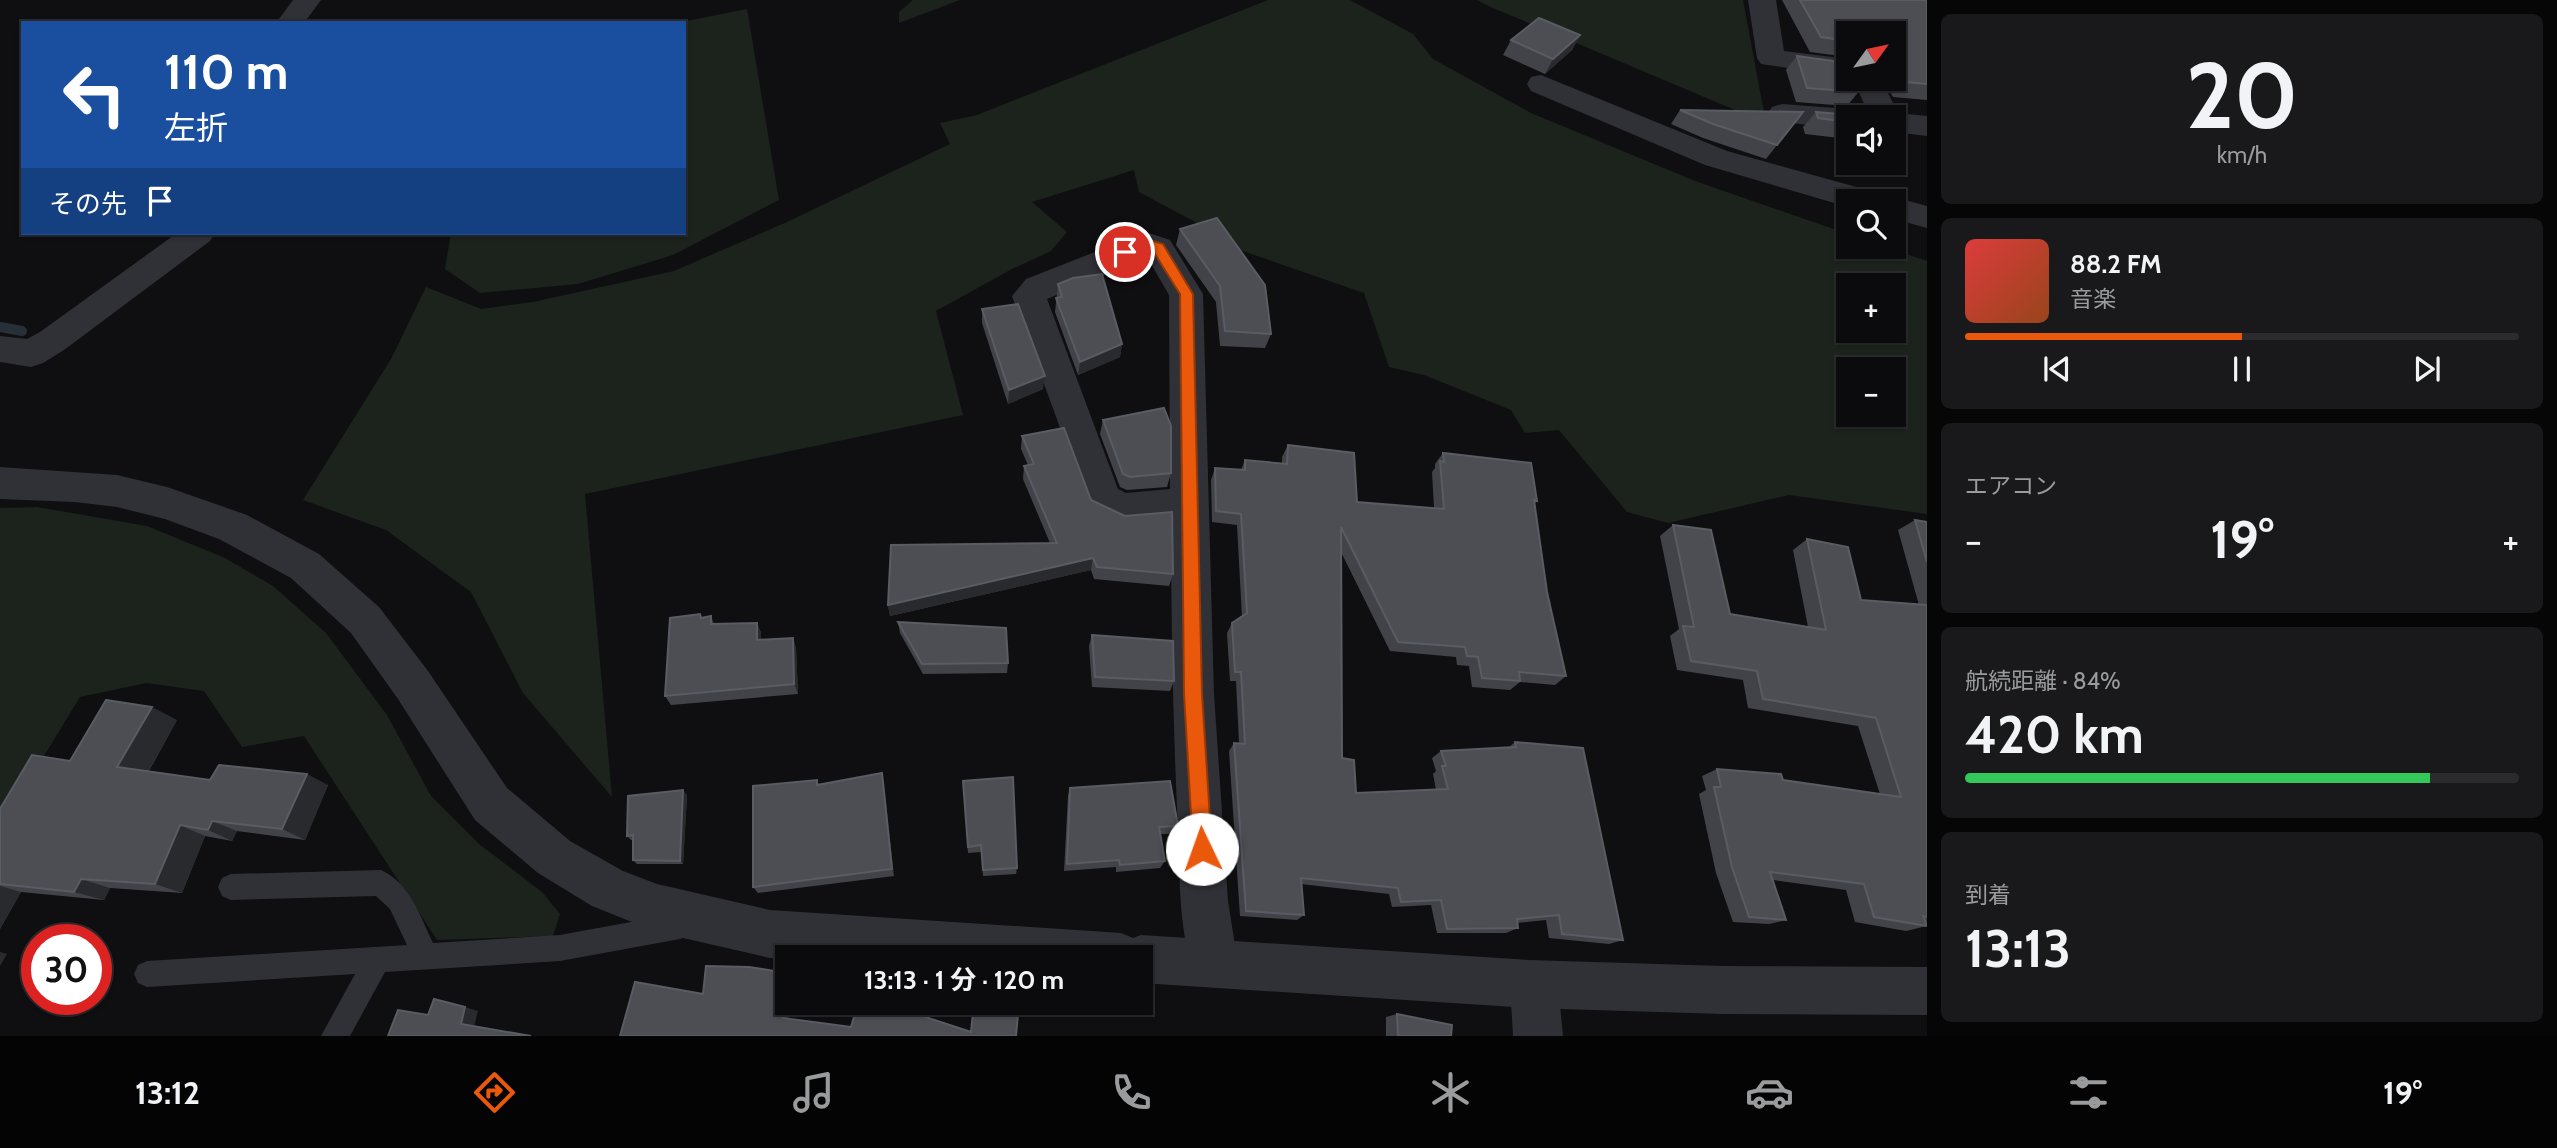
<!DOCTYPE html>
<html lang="ja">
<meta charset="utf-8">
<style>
:root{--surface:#0b0b0d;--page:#19191b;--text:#f1f3f6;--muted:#9a9b9d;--line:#2b2b2e;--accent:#ea580c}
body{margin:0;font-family:Cabin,"Noto Sans JP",sans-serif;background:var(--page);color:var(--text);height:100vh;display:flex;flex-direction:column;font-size:26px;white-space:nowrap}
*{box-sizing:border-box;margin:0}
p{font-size:23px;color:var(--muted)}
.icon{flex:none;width:38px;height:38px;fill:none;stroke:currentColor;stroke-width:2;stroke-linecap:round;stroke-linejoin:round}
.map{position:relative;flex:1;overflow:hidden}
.details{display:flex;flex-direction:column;gap:14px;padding:14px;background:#060607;width:630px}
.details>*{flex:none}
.guide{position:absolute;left:21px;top:21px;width:665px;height:214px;border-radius:0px;box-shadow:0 2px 5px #0004,0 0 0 2px var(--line);background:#1a4fa0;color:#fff;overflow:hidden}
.needle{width:46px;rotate:57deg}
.buttons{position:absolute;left:1836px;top:21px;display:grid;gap:14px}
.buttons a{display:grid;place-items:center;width:70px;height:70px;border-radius:0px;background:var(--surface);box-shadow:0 2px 5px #0004,0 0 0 2px var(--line);font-size:35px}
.speed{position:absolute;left:21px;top:924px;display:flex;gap:14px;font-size:35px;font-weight:700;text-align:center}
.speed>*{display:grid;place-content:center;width:91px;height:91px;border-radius:50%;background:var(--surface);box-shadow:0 2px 5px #0004,0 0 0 2px var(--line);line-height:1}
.speed .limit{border:10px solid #d22;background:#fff;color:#111}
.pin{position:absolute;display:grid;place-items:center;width:60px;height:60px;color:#fff;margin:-30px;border:4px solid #fff;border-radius:50%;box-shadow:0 2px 7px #0007}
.me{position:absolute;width:77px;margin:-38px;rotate:357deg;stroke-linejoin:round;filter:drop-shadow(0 0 5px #0008)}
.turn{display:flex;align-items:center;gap:24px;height:147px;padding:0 28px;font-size:32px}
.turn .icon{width:91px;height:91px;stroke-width:2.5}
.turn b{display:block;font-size:49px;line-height:60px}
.then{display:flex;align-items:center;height:66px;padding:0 28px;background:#0003;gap:14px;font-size:26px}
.big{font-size:52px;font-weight:700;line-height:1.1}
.details .tile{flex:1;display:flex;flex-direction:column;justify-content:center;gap:10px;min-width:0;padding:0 24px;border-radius:10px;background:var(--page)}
.details .dial{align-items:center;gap:0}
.dial b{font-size:91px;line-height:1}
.song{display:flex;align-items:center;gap:21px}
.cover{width:84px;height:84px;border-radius:10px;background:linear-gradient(135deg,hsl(0 70% 55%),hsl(20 70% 35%))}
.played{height:7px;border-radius:4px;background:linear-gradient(90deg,var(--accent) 50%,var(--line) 50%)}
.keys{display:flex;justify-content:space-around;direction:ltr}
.heat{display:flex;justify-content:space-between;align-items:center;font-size:38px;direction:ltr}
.charge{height:10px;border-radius:5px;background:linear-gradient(90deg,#34c759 84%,var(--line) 0)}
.trip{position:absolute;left:775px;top:945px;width:378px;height:70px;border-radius:0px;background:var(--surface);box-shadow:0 2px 5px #0004,0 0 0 2px var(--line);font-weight:700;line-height:70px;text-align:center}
.menu{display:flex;height:112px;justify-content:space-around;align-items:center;background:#040405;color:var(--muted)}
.menu .icon{width:49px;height:49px}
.menu .selected{color:var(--accent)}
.menu b{font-size:32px;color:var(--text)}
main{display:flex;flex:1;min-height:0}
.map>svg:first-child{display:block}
.green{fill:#1b231c;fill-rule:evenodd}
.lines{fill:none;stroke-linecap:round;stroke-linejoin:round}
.stream{stroke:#273036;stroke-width:10}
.service{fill:#303136;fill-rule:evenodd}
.minor{fill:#303136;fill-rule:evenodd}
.tertiary{fill:#303136;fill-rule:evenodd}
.wall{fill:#424349}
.shaded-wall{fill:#292a2e}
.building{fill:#4c4e54;stroke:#595c63;stroke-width:2}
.route{fill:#ea580c;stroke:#983908;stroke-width:2}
</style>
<main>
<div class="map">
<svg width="1927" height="1036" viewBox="0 0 1927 1036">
<rect width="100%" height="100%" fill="#0f0f11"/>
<path class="green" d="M913 0H960L899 23V12Z
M1268 0H1350L1413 34 1433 59 1531 113 1695 181 1848 234V247H1885L1927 261V514L1789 495 1668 523 1627 512 1559 430 1525 433 1511 410 1424 375 1389 367 1364 293 1240 250 1214 232 1139 192 1134 170 1032 202 1067 232 1051 251 1012 269 936 311 963 415 585 494 612 797 523 693 471 592 386 530 303 500 391 359 426 287 481 309 533 302 674 271 787 222 950 144 940 123 977 115ZM1848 285H1894V331H1848ZM1848 369H1894V415H1848Z
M1477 0H1743L1766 123 1486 5Z
M747 9 779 200 673 255 578 284 480 293 445 269 451 233H684V23H677Z
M37 507 147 526 225 558 273 586 326 633 387 715 431 796 479 844 542 892 560 914 553 936 437 940 304 736 242 747 204 691 146 683 80 697 0 828V508Z"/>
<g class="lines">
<path class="stream" d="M0 327 22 331"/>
<path class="service" d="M381 870C410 883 420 916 433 943L560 935 680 913 689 917 693 926 689 935 680 939 560 961 385 972 350 1036H321L355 974 147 987 138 983 134 974 138 965 147 961 407 945 390 909 376 896 231 900 222 896 218 887 222 878 231 874Z"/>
<path class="minor" d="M293 0H321L304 23H276Z
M1748 0H1776L1784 51 1848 59V77L1761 64 1757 58Z
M1541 75 1727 151 1878 193 1883 201 1894 197 1927 206V228L1894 219V201H1848V207L1705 165 1531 91 1527 84 1531 77Z
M1853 79H1881L1898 113 1927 116V136L1894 132V117H1870Z
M1782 104 1848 109 1859 112 1862 117H1848V129L1772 121 1767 114 1772 107Z
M1146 232 1170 240 1203 294 1214 694 1228 901 1238 964 1231 981 1214 988 1197 981C1178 935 1180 878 1178 829 1173 726 1171 624 1171 521L1122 526 1090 510 1012 296 1026 279ZM1147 257 1169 295 1170 489 1126 493 1118 489 1047 299Z
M177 233H215L210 241 64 350 43 363 31 367 0 362V336L27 339 40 332Z
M1534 960 1551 967 1558 984 1563 1036H1513L1510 984 1517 967Z"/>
<path class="tertiary" d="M0 467 117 475 167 487 247 515 319 554 379 607 428 671 507 788 570 841 623 871 657 884 770 910 1121 933 1133 938 1141 935 1528 960 1723 966 1927 967V1015L1723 1014 1528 1008 1141 983V957L788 959 770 958 657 932 592 906 538 873 475 820 398 699 351 633 291 578 219 539 165 519 117 507 75 502 0 499Z"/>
</g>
<path class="wall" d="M1782 0H1927V100L1893 97 1882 79H1894V33H1848V57L1810 52Z
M1580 35 1572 50 1545 74 1503 55 1511 40Z
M1797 56 1848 79H1869L1847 106 1796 102 1786 70Z
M1864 104 1871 117H1848V139L1805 134 1803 127 1816 112 1854 116Z
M1680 110 1803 112 1766 159 1703 138 1671 124Z
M1180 229 1271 334 1265 348 1220 346 1216 302 1176 245Z
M1058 284 1122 344 1120 357 1078 375 1055 312Z
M982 309 1043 389 1008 404 982 323Z
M1103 420 1171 473 1167 487 1127 490 1120 487 1100 434Z
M1022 436 1173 574 1169 586 1094 579 1091 570 890 616 888 605 1050 543 1023 479 1024 466 1028 465 1021 449Z
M1288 445 1357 502 1434 508 1432 472 1435 468V464L1443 453 1537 501 1534 504 1547 592 1566 676 1555 685 1520 682 1510 690 1472 687 1469 666 1457 665 1456 657 1390 651 1341 552 1342 758 1356 793 1436 790 1433 774 1436 771 1432 758 1441 751 1508 748 1515 742 1623 940 1609 944 1549 938 1546 920 1517 923 1518 928 1506 933H1437L1431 905 1392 907 1389 894 1301 884 1304 915 1297 920 1240 916 1229 751 1234 743H1239L1236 681H1230L1227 633 1232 623 1242 617 1237 525 1212 522 1211 480 1215 468 1241 470 1245 460 1282 463V457Z
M1915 520 1927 522V926L1906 931 1855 922 1846 890 1773 880 1786 920 1769 924 1733 922 1716 873 1699 794 1706 790 1702 776 1717 769 1783 780 1880 794 1858 726 1748 708 1743 680 1677 670 1670 636 1679 629 1660 536 1673 525 1730 614 1808 627 1793 550 1807 539 1861 600 1919 605 1898 530Z
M700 614 702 618 711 616 714 624 757 623 761 633V640L793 638 796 648 798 694 671 705 665 696Z
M898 622 1008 663 1007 673 923 674 900 633Z
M1092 635 1174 681 1170 691 1092 687 1089 646Z
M177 720 149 771 210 780 328 785 305 840 237 831 232 841 205 836 182 893 110 888 104 900 21 892 0 929V809L70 761Z
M882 773 894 876 758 893 753 887 817 780 819 785Z
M963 781 1017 868 1016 874 983 876 981 852 968 853Z
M1070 788 1178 826 1173 834H1160L1165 861 1160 868 1116 872V867L1064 871 1068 796Z
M687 795 683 864H637L633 860V840H631L627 836Z
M1397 1014 1451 1036H1386V1017Z"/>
<path class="shaded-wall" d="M1580 35 1572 50 1545 74 1553 59Z
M1122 344 1120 357 1078 375 1080 362Z
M1045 376 1043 389 1008 404 1009 390Z
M1093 558 1091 570 890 616 888 605Z
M757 623 761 633V650L757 640Z
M793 638 796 648 798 694 794 684Z
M152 707 177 720 144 779 117 767Z
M882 773 884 782 894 876 892 869Z
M307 774 328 785 305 840 282 829Z
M683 790 687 795 683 864 680 861Z
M212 821 237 831 232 841 208 830Z
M180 825 205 836 182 893 155 884Z
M81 879 110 888 104 900 74 892Z
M0 886 21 892 0 929Z
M0 952 7 954 0 966Z
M788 998V1003H791L788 1021 783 1018Z
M465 1007 478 1011 474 1027 461 1024Z"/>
<path class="building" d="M1800 0H1927V84L1906 82 1894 62V33H1848V41L1821 37Z
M1539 18 1580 35 1553 59 1511 40Z
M1797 56 1848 63V79H1854L1859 92 1807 88Z
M1864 104 1871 117H1848V122L1818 118 1816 112 1861 116 1864 114Z
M1680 110 1803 112 1777 145 1713 124Z
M1217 218 1265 285 1271 334 1225 331 1220 286 1180 229Z
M1102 274 1122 344 1080 362 1056 298 1062 297 1058 284 1073 278Z
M1018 304 1045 376 1009 390 982 309Z
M1164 408 1171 426V473L1130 477 1123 474 1103 420Z
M1064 428 1091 500 1125 516 1172 512 1173 574 1097 567 1093 558 888 605 891 545 1057 543 1024 466 1034 464 1022 436Z
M1288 445 1354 453 1357 502 1444 509 1440 461 1444 462 1443 453 1531 463 1537 501 1534 500 1547 592 1566 676 1519 672 1520 681 1482 678 1478 657 1467 656 1465 647 1398 642 1341 527 1342 758 1354 760 1356 793 1448 789 1442 766H1446L1441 751 1516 747 1515 742 1583 748 1623 940 1562 934 1559 915 1517 919 1518 928 1447 929 1441 900 1401 902 1398 888 1301 878 1304 915 1246 911 1234 743 1245 744 1241 672H1235L1232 623 1247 613 1241 514 1216 511 1215 468 1245 470V460L1287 464Z
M1915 520 1927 522V562Z
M1673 525 1711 530 1730 614 1826 630 1807 539 1848 547 1861 600 1927 605V917L1923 916 1927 926 1874 917 1864 884 1770 872 1786 920 1749 917 1732 867 1714 787H1721L1717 769 1781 774 1783 780 1901 797 1876 718 1763 699 1757 671 1691 661 1683 626 1694 627Z
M700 614 701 618 711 616V624L757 623V640L793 638 794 684 665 696 670 618Z
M898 622 1006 628 1008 663 922 664Z
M1092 635 1173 641 1174 681 1095 677Z
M106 700 152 707 117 767 210 780 219 765 307 774 282 829 212 821 208 830 180 825 155 884 81 879 74 892 0 884V809L32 755 70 761Z
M882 773 892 869 753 887V786L817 780V785Z
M1013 777 1017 868 983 870 981 845 968 847 963 781Z
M1170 781 1178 826 1159 827 1165 861 1120 865 1119 860 1067 864 1070 788Z
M683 790 680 861 633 860V835L627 836 628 796Z
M706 966 749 967 788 973V998L783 1018 851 1027 858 1003H883L971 1032 974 1003H1019L1016 1036H620L635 982 703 994Z
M434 999 465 1007 461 1024 531 1036H388L398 1010 428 1015Z
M1397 1014 1452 1025 1451 1036H1398Z"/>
<path class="route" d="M1146 239 1163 244 1193 294 1202 694 1212 849 1209 856 1202 858 1195 856 1193 849 1184 694 1180 294 1153 251 1146 249 1125 257 1118 252 1120 249Z"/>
</svg>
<div class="buttons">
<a><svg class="needle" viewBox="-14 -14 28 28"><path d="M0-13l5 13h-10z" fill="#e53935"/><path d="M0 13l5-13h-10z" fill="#9a9b9d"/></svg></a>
<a><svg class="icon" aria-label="sound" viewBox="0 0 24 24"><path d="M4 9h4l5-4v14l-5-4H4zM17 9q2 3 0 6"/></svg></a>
<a><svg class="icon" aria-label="search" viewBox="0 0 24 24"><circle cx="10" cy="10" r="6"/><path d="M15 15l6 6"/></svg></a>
<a>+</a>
<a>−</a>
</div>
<div class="speed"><div class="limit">30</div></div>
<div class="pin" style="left:1125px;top:252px;background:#d93025"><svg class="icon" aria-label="arrive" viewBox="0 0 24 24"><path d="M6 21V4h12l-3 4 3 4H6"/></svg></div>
<svg class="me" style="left:1202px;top:849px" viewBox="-20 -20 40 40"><circle r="19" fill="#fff"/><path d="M0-13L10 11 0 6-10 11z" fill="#ea580c"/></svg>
<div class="trip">13:13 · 1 分 · 120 m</div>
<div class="guide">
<div class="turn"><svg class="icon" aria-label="left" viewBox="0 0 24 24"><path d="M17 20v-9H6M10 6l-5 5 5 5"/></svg><div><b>110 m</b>左折</div></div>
<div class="then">その先<svg class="icon" aria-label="arrive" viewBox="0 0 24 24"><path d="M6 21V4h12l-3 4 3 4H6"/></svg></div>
</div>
</div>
<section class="details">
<div class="tile dial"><b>20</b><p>km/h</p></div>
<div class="tile">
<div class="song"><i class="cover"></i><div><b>88.2 FM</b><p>音楽</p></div></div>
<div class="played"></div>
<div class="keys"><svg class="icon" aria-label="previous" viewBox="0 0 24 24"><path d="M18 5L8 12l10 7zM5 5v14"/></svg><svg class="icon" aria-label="pause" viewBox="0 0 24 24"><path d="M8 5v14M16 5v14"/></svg><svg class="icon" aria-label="next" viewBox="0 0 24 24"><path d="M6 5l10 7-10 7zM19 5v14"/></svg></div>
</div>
<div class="tile"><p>エアコン</p>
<div class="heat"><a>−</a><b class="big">19°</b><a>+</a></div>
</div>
<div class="tile"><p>航続距離 · 84%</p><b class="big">420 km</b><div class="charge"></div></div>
<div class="tile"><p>到着</p><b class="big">13:13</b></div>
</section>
</main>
<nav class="menu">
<b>13:12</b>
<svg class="icon selected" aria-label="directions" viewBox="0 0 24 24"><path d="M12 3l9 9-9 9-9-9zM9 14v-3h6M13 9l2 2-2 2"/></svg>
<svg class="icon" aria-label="music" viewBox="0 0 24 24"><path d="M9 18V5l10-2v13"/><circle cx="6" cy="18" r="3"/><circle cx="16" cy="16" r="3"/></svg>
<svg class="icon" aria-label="phone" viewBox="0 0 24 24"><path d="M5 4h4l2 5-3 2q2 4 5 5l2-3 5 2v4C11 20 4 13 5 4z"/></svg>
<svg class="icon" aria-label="climate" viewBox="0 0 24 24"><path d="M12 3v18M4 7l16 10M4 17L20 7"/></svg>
<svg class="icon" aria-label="car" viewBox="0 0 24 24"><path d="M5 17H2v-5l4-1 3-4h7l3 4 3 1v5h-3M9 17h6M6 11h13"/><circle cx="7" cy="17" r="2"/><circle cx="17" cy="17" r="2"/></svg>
<svg class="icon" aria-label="filters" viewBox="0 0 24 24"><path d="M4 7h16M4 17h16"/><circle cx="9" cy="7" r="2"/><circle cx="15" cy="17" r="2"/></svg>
<b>19°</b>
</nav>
